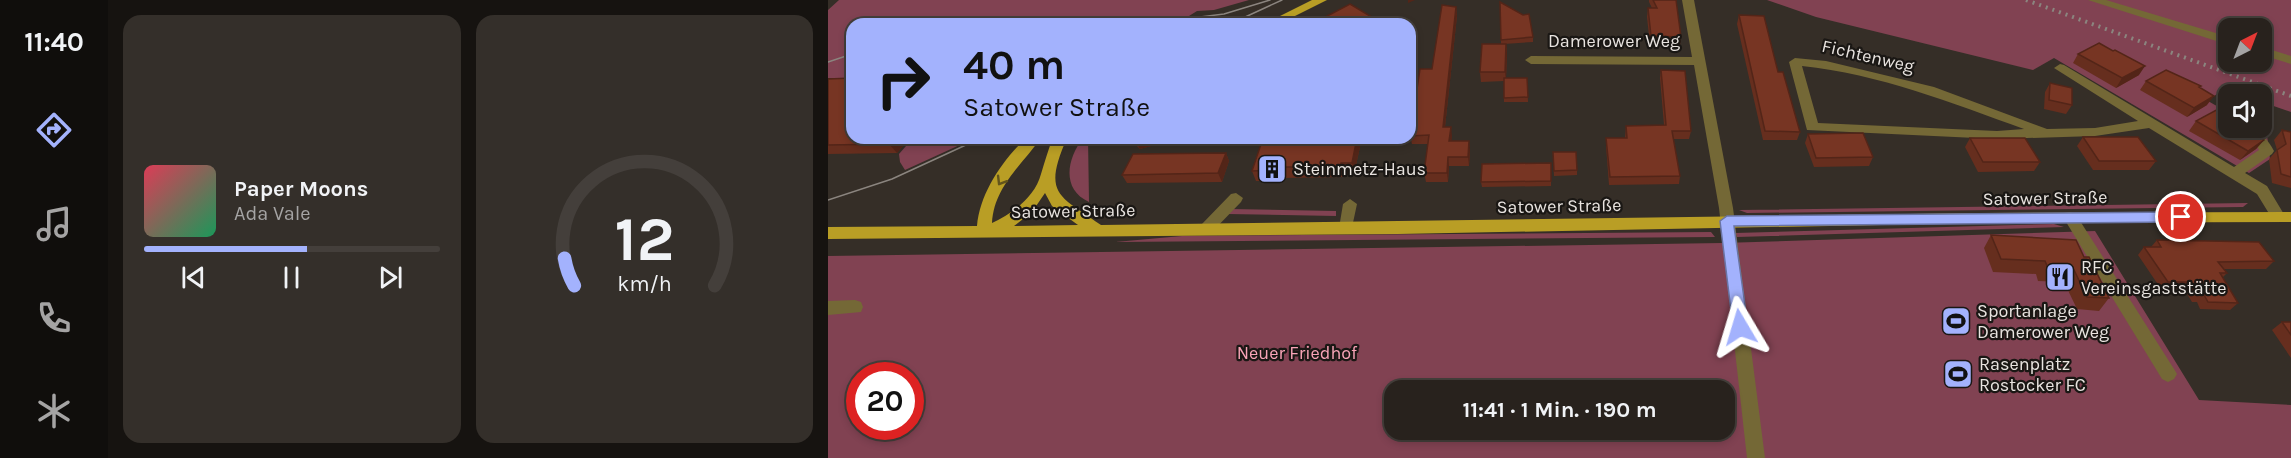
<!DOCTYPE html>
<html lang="de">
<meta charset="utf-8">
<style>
:root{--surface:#28221d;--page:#342f2a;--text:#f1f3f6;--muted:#a5a4a4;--line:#443f3b;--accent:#a3b2fd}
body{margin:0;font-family:Karla,sans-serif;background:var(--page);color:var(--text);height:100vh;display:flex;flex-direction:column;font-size:22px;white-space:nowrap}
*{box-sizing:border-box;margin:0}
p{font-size:20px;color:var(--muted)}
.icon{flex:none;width:33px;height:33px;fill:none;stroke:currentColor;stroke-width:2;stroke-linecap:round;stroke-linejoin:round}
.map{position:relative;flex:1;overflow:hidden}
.drawer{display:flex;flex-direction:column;gap:15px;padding:15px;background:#161310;width:720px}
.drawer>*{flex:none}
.hud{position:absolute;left:18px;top:18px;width:570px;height:126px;border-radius:18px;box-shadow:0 3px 9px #0003,0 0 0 2px var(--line);background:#a3b2fd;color:#111;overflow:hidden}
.needle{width:39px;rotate:42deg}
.tools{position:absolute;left:1390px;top:18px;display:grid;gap:12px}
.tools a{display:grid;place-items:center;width:54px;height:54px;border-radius:12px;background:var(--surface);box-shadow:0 3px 9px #0003,0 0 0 2px var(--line);font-size:30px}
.speed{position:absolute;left:18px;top:362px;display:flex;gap:12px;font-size:30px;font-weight:700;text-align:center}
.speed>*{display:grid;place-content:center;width:78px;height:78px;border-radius:50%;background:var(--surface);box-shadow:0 3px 9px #0003,0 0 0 2px var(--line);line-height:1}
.speed .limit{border:9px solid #d22;background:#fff;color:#111}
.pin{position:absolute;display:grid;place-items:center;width:51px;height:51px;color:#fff;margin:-26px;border:3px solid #fff;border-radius:50%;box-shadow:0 2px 6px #0007}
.me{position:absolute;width:66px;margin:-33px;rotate:353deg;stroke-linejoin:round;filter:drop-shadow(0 0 4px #0008)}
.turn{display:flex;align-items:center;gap:21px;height:126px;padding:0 18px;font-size:27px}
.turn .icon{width:78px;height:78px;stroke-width:2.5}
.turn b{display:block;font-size:42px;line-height:51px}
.drawer .card{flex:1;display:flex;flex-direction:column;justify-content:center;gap:9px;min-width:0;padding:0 21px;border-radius:18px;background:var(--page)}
.drawer .dial{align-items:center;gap:0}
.dial svg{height:156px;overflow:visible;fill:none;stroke:var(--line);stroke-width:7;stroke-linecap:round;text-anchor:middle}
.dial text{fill:var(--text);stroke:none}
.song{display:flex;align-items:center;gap:18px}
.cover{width:72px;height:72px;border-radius:9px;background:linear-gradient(135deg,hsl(350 70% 55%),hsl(150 70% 35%))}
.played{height:6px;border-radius:3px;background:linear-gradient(90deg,var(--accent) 55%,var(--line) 55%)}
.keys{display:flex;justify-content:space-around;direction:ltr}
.drawer .tiles{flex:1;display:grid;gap:15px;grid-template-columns:repeat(2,1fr)}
.trip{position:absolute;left:556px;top:380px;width:351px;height:60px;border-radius:18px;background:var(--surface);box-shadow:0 3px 9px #0003,0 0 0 2px var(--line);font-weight:700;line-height:60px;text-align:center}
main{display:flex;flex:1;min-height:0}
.menu{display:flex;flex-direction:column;width:108px;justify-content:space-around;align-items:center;background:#100e0c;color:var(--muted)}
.menu .icon{width:42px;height:42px}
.menu .selected{color:var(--accent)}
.menu b{font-size:27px;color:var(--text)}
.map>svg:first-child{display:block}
.green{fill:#814252;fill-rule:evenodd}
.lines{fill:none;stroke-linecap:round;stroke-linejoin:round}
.minor{fill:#746836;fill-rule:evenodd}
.major{fill:#b99e25;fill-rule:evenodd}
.tram{stroke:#8b857f;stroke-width:1.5}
.rail{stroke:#8b857f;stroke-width:4;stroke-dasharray:2 5;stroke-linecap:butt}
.wall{fill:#662e1e}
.shaded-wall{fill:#532518}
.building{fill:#773523;stroke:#532518;stroke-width:1.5}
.oneway{stroke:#62541c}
.route{fill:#a3b2fd;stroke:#6a74a4;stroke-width:1.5}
.labels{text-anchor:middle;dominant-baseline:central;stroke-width:4.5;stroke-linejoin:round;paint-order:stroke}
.street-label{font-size:18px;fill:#e9e4e0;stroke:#1a1714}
.poi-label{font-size:18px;fill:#e9e4e0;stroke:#1a1714;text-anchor:start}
.park-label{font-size:18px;fill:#f9a4b7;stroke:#1a1714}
</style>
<main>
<nav class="menu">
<b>11:40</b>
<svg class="icon selected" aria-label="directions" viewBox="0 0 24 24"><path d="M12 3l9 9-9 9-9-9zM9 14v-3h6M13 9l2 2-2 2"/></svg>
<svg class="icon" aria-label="music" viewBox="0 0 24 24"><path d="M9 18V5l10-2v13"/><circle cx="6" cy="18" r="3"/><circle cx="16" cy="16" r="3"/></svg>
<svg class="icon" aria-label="phone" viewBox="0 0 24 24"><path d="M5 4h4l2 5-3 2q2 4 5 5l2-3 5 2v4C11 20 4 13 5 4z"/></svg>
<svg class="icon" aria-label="climate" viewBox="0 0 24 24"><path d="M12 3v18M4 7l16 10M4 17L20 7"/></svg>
</nav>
<section class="drawer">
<div class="tiles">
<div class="card">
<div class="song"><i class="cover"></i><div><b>Paper Moons</b><p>Ada Vale</p></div></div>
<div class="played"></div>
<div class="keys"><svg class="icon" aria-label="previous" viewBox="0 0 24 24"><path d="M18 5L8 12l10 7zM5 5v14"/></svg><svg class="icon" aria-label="pause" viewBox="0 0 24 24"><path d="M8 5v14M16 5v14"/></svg><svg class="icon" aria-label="next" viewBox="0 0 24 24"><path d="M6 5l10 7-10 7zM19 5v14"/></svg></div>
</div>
<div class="card dial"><svg viewBox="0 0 100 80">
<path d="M14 69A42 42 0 1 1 86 69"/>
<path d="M14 69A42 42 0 0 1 9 55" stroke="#a3b2fd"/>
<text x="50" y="56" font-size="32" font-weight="700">12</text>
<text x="50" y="72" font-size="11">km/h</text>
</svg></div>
</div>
</section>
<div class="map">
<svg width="1463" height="458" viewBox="0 0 1463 458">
<rect width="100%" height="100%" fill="#352e27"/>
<path class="green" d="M11 0H421L386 10 369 11 361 16 359 22 379 21 388 24H24V79L0 78V10Z
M939 0H1463V112L1434 102V94H1410L1394 90 1380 101 1401 113V128H1426L1439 135 1442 159 1421 173 1226 58 1205 70 988 17ZM1401 28H1434V62H1401Z
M85 138H147L77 170 72 162 71 154Z
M255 138H260L261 202C233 189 239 159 255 138Z
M1420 203 1415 207 919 213 911 210Z
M402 209 508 211V216L400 214Z
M1226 224 1236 227 909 237 907 233Z
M1267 231 1371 400 1463 405V458H0V256L894 243ZM32 375H82V426H32ZM567 390H897V429H567Z
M883 232 887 237 287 242 354 236Z"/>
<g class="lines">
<path class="minor" d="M854 0H866L905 208 937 458H919L891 208 866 65 703 64 697 60 703 56 864 57Z
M1260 0H1278L1401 37V45Z
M1434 47 1463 56V64L1434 55Z
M967 58 998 61 1106 87 1219 129 1267 128 1310 121 1226 68 1232 64 1236 65 1406 167 1431 150C1428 142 1420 142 1416 135L1418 132C1432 129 1440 140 1446 151L1444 154 1417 173 1439 186 1457 216 1455 220H1445L1429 194 1321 128 1267 136 1169 139 979 130 961 62ZM974 66C1051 74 1124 103 1196 129L1169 131 990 123Z
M408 193 415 198 413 202 383 233H373L370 229 373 225 403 194Z
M522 199 529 204 523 232H513L511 228 515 204Z
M1242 212 1247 213 1346 369 1349 374 1346 379 1340 382 1334 379 1235 217 1237 213Z
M27 300 33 302 35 307 33 312 0 315V301Z"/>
<path class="major" d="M484 0H499L451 24H436Z
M198 138H213C193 166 166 187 164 223 184 214 207 197 213 174 217 161 220 150 225 138H239C214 195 231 195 273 225L1157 213 1463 212V222L1157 223 570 234 0 239V227L149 226C152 193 174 161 198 138ZM217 193 224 206 250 225 186 226 204 212Z"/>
<path class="tram" d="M316 24 396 14 442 0
M402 24 454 0
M0 62 24 54
M0 200 64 179 153 138"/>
<path class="rail" d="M1198 0 1463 96"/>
</g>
<path class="wall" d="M821 0H848L853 37 852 45H822L819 17 820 8H824L821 2Z
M628 7 629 16 617 127H623V141L642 150 641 166H621L620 182H598L596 173 600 144H584L582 136 604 69Z
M911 15 950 72 972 132 969 140H935L909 24Z
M705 37V42L676 44H678L679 53 678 78H699L700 102H676V81L653 82 652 72 673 44V40Z
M1285 51 1311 75 1288 88 1245 63 1250 54Z
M833 70 863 131 861 139H845L852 176 851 184 781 185 778 146V138H797L798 126 836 125 832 78Z
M0 79 82 138 69 153 0 154Z
M1318 81 1372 88 1379 105 1359 117 1312 90Z
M1222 83 1244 105 1238 114 1216 109 1217 92Z
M1368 121 1424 129 1436 140 1428 149 1412 160 1361 131Z
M1454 130 1463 132V188L1444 183 1441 159 1449 150 1446 140Z
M980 134 1045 157 1041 166 986 167 977 143Z
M1255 137 1328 161 1321 170H1265L1249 146Z
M301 138H353L312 149Z
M435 138H534L526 174H516L515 177 453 178 452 181H428L424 171Z
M1142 138 1212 162 1206 171 1150 172 1137 147Z
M725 152 749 170V175L726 176Z
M398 153 401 161 394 182 299 183 294 175Z
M723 163V186L654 187 653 182Z
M1163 235 1256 257 1281 298 1271 311 1249 309 1236 282 1210 281 1208 274 1165 272 1156 248Z
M1329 240 1446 261 1438 269H1396L1399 273 1394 278 1410 303 1402 310 1372 309 1369 302H1364L1356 289H1333L1310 255 1316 247H1323Z
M1454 322H1463V358L1444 330Z"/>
<path class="shaded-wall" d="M580 0H587L580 3Z
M628 7 629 16 616 136 615 127Z
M542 16 543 22 540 24H525Z
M678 44 679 53 678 81 677 72Z
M1317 66 1311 75 1288 88 1294 78Z
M1386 96 1379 105 1359 117 1366 108Z
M623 127 624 136 623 150 621 141Z
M67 138H82L69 153 61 144Z
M306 138H353L312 149Z
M529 138H534L526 174 524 163Z
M1436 140 1428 149 1412 160 1420 151Z
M641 141 642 150 641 166 640 157Z
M398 153 401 161 394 182 390 173Z
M620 157 621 166 620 182 619 173Z
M513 163 516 174 515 177 512 167Z
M449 167 453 178 452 181 448 170Z"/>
<path class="building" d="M825 0H848L853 37 823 36 820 8H829Z
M672 2 695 15 701 14 705 37 673 40Z
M522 4 542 16 525 24H484Z
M614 5 628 7 615 127H623L621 141H641L640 157H620L619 173H596L601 135 582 136 592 69H604Z
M911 15 936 16 950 72H955L972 132 937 131Z
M1271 43 1285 51 1287 50 1317 66 1294 78 1250 54Z
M654 44H678L677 72H652Z
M833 70 857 71 863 131H844L852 176 782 177 778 138H799L798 126 838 125Z
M1338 70 1373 86 1371 87 1386 96 1366 108 1318 81Z
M24 78V138H67L61 144 0 145V79Z
M676 78H699L700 97 676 98Z
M1222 83 1244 88V105L1221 100Z
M1392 108 1401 113V128H1423L1424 129 1436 140 1420 151 1368 121Z
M1454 130 1463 132V177L1453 174 1449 150 1458 144Z
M1035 133 1045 157 988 158 980 134Z
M1255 137H1310L1328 161H1271Z
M435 138H529L524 163H513L512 167H449L448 170 424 171Z
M1142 138H1197L1212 162H1155Z
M725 152H748L749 170 726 171Z
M398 153 390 173 294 175 305 154Z
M723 163V181L653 182 654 164Z
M1163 235 1248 240 1256 257H1261L1281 298 1259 297 1246 270 1220 268 1217 261 1173 259Z
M1329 240 1431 242 1446 261 1390 262 1399 273H1392L1410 303 1380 302 1376 295H1372L1363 282H1340L1316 247H1333Z
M1454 322H1463V335Z"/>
<defs><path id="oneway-chevron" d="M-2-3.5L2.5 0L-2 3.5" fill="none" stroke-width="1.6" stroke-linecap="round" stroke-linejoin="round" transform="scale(1.5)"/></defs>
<use class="oneway" href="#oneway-chevron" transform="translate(173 181) rotate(121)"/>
<path class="route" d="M1353 212 1360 217 1353 222 906 226 920 327 918 332 912 333 907 332 905 327 892 221 899 216Z"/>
<defs>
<g id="building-square" transform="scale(1.5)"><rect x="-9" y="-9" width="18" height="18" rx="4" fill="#a3b2fd" stroke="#1a1714"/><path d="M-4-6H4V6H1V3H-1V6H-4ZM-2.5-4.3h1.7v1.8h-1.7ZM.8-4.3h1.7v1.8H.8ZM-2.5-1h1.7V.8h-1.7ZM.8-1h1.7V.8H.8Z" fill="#111"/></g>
<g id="restaurant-square" transform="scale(1.5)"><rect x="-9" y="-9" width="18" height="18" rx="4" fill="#a3b2fd" stroke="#1a1714"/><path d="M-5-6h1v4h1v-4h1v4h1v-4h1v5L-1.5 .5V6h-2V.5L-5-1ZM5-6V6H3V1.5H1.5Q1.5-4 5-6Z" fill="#111"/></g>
<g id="stadium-square" transform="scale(1.5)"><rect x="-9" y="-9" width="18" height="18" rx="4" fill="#a3b2fd" stroke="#1a1714"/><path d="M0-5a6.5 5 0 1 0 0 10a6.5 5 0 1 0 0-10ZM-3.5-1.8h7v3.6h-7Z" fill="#111"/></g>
</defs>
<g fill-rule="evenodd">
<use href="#building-square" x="444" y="169"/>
<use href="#restaurant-square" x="1232" y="277"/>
<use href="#stadium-square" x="1128" y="321"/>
<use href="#stadium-square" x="1130" y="374"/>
</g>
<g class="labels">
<g class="street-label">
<text x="786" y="41">Damerower Weg</text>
<text transform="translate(1040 56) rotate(13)">Fichtenweg</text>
<text transform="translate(1217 198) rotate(-1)">Satower Straße</text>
<text transform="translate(731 206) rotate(-1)">Satower Straße</text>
<text transform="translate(245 211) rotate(-1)">Satower Straße</text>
</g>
<g class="poi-label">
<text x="465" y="169">Steinmetz-Haus</text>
<text x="1253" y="267">RFC<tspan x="1253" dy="21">Vereinsgaststätte</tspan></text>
<text x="1149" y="311">Sportanlage<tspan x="1149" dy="21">Damerower Weg</tspan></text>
<text x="1151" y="364">Rasenplatz<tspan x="1151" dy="21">Rostocker FC</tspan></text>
</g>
<g class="park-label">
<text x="469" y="353">Neuer Friedhof</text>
</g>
</g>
</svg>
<div class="tools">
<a><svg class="needle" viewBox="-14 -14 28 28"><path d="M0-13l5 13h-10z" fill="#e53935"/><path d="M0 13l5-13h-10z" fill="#a5a4a4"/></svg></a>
<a><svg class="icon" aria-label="sound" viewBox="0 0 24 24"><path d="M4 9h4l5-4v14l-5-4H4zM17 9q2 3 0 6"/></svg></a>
</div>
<div class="speed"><div class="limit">20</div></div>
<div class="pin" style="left:1353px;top:217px;background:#d93025"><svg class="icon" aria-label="arrive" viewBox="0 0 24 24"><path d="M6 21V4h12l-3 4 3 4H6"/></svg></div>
<svg class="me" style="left:912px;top:327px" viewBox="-20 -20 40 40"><path d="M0-17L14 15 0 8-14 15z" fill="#a3b2fd" stroke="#fff" stroke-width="4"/></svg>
<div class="trip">11:41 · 1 Min. · 190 m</div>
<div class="hud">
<div class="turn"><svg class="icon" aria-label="right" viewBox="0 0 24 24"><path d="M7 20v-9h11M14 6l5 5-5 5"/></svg><div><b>40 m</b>Satower Straße</div></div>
</div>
</div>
</main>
